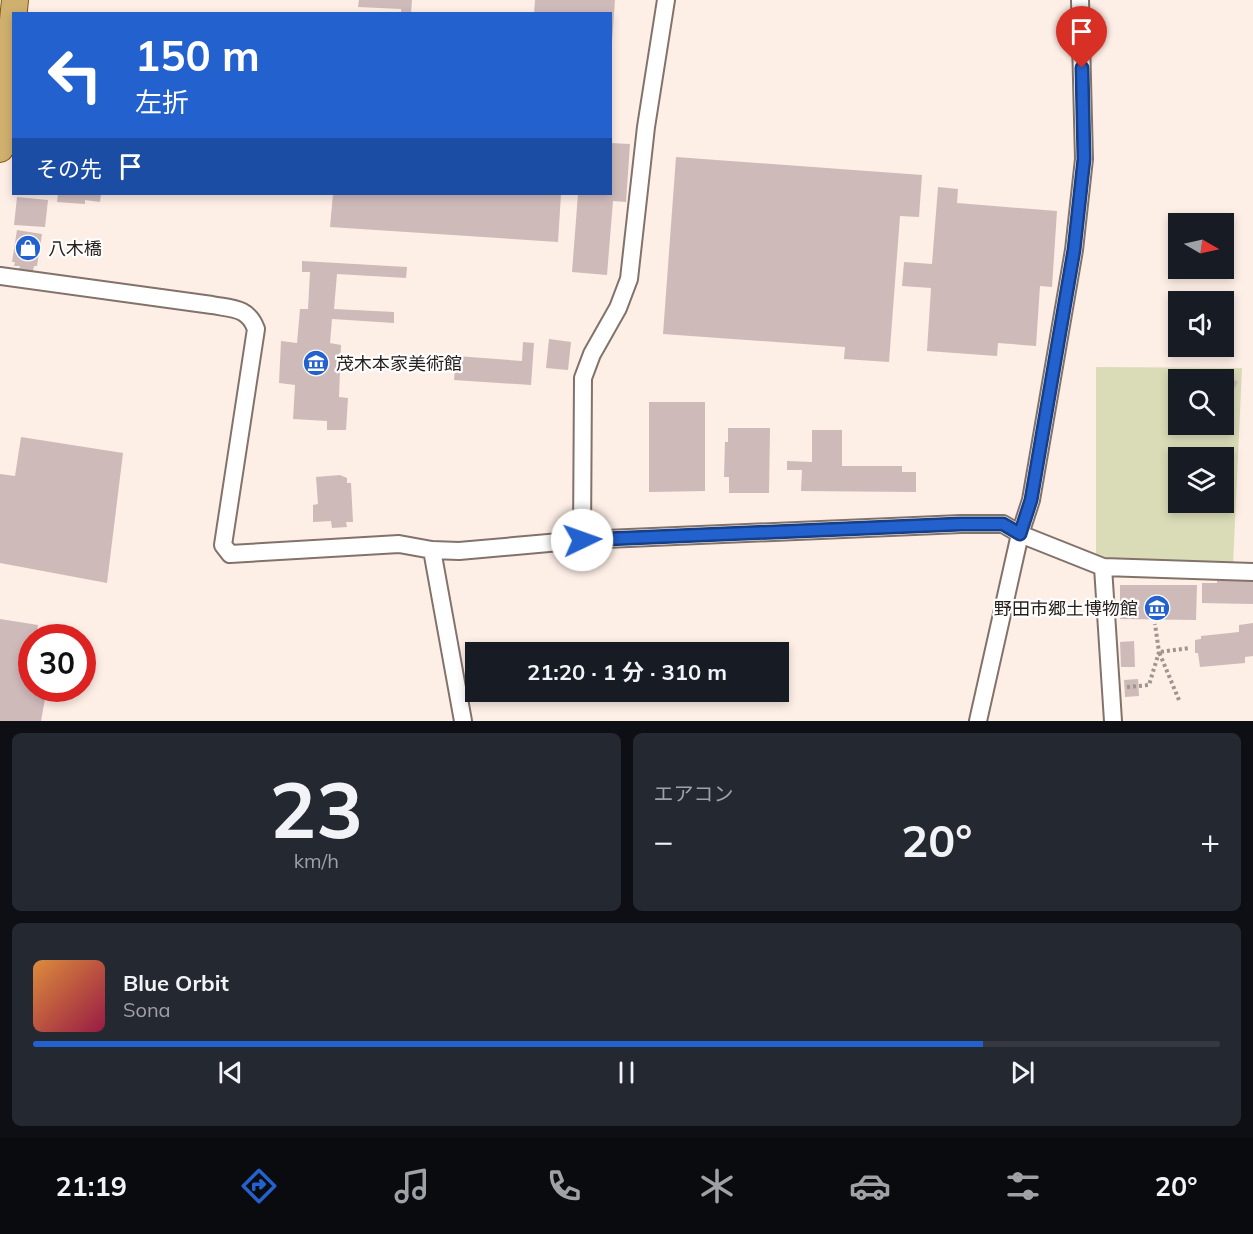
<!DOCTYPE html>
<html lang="ja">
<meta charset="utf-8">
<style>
:root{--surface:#171b24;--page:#242831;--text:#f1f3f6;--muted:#9ea1a6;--line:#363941;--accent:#2361ce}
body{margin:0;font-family:Mulish,"Noto Sans JP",sans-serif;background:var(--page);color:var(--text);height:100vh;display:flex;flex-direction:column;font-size:22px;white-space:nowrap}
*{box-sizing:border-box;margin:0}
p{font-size:20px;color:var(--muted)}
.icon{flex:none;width:33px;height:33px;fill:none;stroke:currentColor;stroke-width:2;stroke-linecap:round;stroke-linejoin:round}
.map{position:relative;height:721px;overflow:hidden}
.panel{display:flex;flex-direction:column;gap:12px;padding:12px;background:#0d0f14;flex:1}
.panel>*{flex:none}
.guide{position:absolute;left:12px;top:12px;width:600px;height:183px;border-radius:0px;box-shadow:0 3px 9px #0003;background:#2361ce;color:#fff;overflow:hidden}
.needle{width:39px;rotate:99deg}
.fabs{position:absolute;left:1168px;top:213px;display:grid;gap:12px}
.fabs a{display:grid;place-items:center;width:66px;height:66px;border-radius:0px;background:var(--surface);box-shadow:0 3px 9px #0003;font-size:30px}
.speed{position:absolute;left:18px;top:624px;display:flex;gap:12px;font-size:30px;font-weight:700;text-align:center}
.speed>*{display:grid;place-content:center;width:78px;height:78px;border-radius:50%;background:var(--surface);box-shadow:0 3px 9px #0003;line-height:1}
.speed .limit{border:9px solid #d22;background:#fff;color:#111}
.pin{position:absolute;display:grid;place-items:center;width:51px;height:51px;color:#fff;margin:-62px -26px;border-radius:50% 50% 50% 0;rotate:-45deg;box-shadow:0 0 6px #0007}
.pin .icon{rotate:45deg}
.me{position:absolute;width:66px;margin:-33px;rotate:87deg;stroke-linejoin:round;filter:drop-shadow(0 0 4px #0008)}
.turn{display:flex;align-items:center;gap:21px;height:126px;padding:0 24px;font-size:27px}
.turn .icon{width:78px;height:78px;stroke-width:2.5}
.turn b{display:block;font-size:42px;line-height:51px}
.then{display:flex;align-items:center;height:57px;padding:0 24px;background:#0003;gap:12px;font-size:22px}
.big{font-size:45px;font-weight:700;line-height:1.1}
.panel .widget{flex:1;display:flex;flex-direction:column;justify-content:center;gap:9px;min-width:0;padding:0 21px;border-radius:9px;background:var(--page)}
.panel .dial{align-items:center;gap:0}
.dial b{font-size:78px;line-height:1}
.song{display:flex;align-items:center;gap:18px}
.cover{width:72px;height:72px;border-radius:9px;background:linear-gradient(135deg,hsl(30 70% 55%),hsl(340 70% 35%))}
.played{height:6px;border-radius:3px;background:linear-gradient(90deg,var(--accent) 80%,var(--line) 80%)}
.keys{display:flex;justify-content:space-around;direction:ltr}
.heat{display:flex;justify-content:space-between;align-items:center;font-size:33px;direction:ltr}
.panel .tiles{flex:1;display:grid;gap:12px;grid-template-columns:1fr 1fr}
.widget:last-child{grid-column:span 2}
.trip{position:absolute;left:465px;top:642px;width:324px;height:60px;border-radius:0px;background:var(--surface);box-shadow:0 3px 9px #0003;font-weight:700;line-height:60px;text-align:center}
.menu{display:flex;height:96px;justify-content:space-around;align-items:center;background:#090b0e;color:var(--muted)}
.menu .icon{width:42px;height:42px}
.menu .active{color:var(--accent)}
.menu b{font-size:27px;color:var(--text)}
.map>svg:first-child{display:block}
.green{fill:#dadbb7;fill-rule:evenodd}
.building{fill:#cfbaba}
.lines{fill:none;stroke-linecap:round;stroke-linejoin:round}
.minor-casing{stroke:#83726a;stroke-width:20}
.primary-casing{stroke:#7f5b12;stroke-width:28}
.path{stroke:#9f948e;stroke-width:4;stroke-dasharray:3 3;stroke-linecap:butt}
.minor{stroke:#fff;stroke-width:16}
.primary{stroke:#d0b06e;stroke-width:26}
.route-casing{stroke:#173f86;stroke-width:15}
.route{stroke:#2361ce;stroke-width:10}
.labels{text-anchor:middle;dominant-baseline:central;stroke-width:4.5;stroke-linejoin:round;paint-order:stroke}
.poi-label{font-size:18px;fill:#251e1b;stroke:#fefefe;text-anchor:start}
</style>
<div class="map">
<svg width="1253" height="721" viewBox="0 0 1253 721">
<rect width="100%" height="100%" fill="#fdeee6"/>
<path class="green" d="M1096 367 1242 368 1233 565 1107 560 1096 555ZM1179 380H1224V424H1179ZM1179 458H1224V502H1179Z"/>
<path class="building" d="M359 0H412L411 14H401V9L358 7Z
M535 0H615L612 42H610V14H534Z
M610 143 630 144 626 202 613 201 607 275 572 272 578 194H610Z
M676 157 922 175 919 217 900 216 889 362 844 359 845 347 663 334Z
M938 187 958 189 957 203 1057 211 1052 287 1040 286 1036 346 998 343 997 356 927 351 931 288 902 286 904 262 932 264Z
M58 194H101L100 202 85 200V204L57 202Z
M333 194H561L558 242 330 227Z
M17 197 48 200 45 227 14 225Z
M17 230 42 234 37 266H34L33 271 19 269 20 266H14L15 262H12Z
M302 261 407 267 406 278 337 274 334 309 394 312V323L332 319 330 343 341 345 339 397 348 398 346 430H327V421L293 419 295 385 279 383 281 341 297 343 300 309H308L310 272H302Z
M549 339 571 342 568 370 546 368Z
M523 342 534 343 531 385 454 380 456 356 522 361Z
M1214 369 1238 382 1224 406V380H1208Z
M649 402H705V491L649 492Z
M728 428H770L769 493H729V477H724L725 442H728Z
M812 430H842V466H902V472H916V492L801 491 802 470H787V461L812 462Z
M21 437 123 453 107 583 0 563V474L15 476Z
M340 475 347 478V483H351L353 522H346L347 527 332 528 331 521 313 522V505L318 504 316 477Z
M1217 580 1253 581V604L1202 603V583H1217Z
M1120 585H1197L1196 620 1120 619Z
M0 619 38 625 36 638H32V688H47L41 721H0Z
M1253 623V656L1245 657V663L1200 667 1198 653H1195V640L1201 639V636L1239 632V625Z
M1134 641 1135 667H1121L1120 642Z
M1138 679 1139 696 1125 697 1124 680Z"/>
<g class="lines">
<g class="minor-casing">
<path id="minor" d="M0 276 212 305C232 309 248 307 256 329L223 545 230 554 399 544 432 550 459 551 582 540 961 524H1003L1020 534 1103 567 1253 572
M582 540 583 378 592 354 618 308 629 279 646 127 666 0
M432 550 463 721
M1103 567 1113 721
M978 721 1020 534 1031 500 1074 250 1084 159 1080 0"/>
</g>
<g class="primary-casing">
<path id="primary" d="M0 149 15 0"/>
</g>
<path class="path" d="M1127 687 1149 685 1159 652 1155 624
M1179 700 1159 652 1190 648"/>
<use href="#minor" class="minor"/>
<use href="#primary" class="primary"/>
</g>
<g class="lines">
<g class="route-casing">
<path id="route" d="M582 540 961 524H1003L1020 534 1031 500 1074 250 1084 159 1082 68"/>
</g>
<use href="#route" class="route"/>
</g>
<defs>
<g id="shop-disc" transform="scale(1.35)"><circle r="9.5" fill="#2361ce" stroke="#fefefe"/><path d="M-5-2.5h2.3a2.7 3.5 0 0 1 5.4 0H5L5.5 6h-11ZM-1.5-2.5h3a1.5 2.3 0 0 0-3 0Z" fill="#fff"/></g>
<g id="museum-disc" transform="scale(1.35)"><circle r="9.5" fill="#2361ce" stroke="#fefefe"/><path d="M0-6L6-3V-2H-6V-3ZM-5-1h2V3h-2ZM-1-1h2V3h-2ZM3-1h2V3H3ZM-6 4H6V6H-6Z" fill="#fff"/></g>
</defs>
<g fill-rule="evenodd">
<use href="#shop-disc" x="28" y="248"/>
<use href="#museum-disc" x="316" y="363"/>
<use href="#museum-disc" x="1157" y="608"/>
</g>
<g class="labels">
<g class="poi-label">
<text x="48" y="248">八木橋</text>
<text x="336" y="363">茂木本家美術館</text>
<text x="1138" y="608" text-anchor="end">野田市郷土博物館</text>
</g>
</g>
</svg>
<div class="fabs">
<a><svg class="needle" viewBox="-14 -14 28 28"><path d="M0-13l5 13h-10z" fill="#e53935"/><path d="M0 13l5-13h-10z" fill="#9ea1a6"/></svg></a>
<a><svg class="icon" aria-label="sound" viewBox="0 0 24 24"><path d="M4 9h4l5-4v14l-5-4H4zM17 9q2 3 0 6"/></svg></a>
<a><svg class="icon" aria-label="search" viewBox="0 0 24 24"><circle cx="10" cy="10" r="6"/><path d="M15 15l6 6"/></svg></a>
<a><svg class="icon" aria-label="layers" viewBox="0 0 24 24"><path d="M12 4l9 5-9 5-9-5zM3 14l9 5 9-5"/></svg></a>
</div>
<div class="speed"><div class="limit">30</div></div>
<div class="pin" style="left:1082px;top:68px;background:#d93025"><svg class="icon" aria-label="arrive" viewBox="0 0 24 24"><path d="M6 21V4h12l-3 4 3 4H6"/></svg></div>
<svg class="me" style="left:582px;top:540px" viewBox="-20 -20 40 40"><circle r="19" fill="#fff"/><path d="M0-13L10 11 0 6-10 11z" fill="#2361ce"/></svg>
<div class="trip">21:20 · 1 分 · 310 m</div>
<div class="guide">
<div class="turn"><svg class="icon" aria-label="left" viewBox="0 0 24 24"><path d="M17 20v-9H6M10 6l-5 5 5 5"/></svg><div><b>150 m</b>左折</div></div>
<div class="then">その先<svg class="icon" aria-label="arrive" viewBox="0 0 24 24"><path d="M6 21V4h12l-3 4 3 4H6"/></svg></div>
</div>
</div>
<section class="panel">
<div class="tiles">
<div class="widget dial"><b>23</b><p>km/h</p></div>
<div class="widget"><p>エアコン</p>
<div class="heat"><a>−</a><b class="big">20°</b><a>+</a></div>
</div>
<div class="widget">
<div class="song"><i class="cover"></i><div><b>Blue Orbit</b><p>Sona</p></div></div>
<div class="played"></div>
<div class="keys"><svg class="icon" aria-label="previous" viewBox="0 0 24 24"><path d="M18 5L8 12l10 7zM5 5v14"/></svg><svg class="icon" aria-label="pause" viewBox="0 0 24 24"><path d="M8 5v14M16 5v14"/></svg><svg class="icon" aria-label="next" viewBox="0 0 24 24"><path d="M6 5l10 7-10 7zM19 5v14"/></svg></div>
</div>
</div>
</section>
<nav class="menu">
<b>21:19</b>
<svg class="icon active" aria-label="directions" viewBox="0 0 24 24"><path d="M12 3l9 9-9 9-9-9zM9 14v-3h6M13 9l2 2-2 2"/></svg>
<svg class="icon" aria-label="music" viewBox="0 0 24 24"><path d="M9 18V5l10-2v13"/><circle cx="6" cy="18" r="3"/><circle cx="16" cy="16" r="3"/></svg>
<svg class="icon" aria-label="phone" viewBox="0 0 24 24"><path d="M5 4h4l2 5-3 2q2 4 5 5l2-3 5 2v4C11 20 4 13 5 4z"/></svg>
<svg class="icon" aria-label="climate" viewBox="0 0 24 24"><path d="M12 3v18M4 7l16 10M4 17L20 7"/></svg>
<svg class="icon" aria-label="car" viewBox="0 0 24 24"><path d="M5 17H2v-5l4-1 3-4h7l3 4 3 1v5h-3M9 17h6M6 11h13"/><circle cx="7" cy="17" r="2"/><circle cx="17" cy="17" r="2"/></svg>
<svg class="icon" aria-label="filters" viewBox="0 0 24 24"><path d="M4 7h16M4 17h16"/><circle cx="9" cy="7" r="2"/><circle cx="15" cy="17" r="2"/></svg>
<b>20°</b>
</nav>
